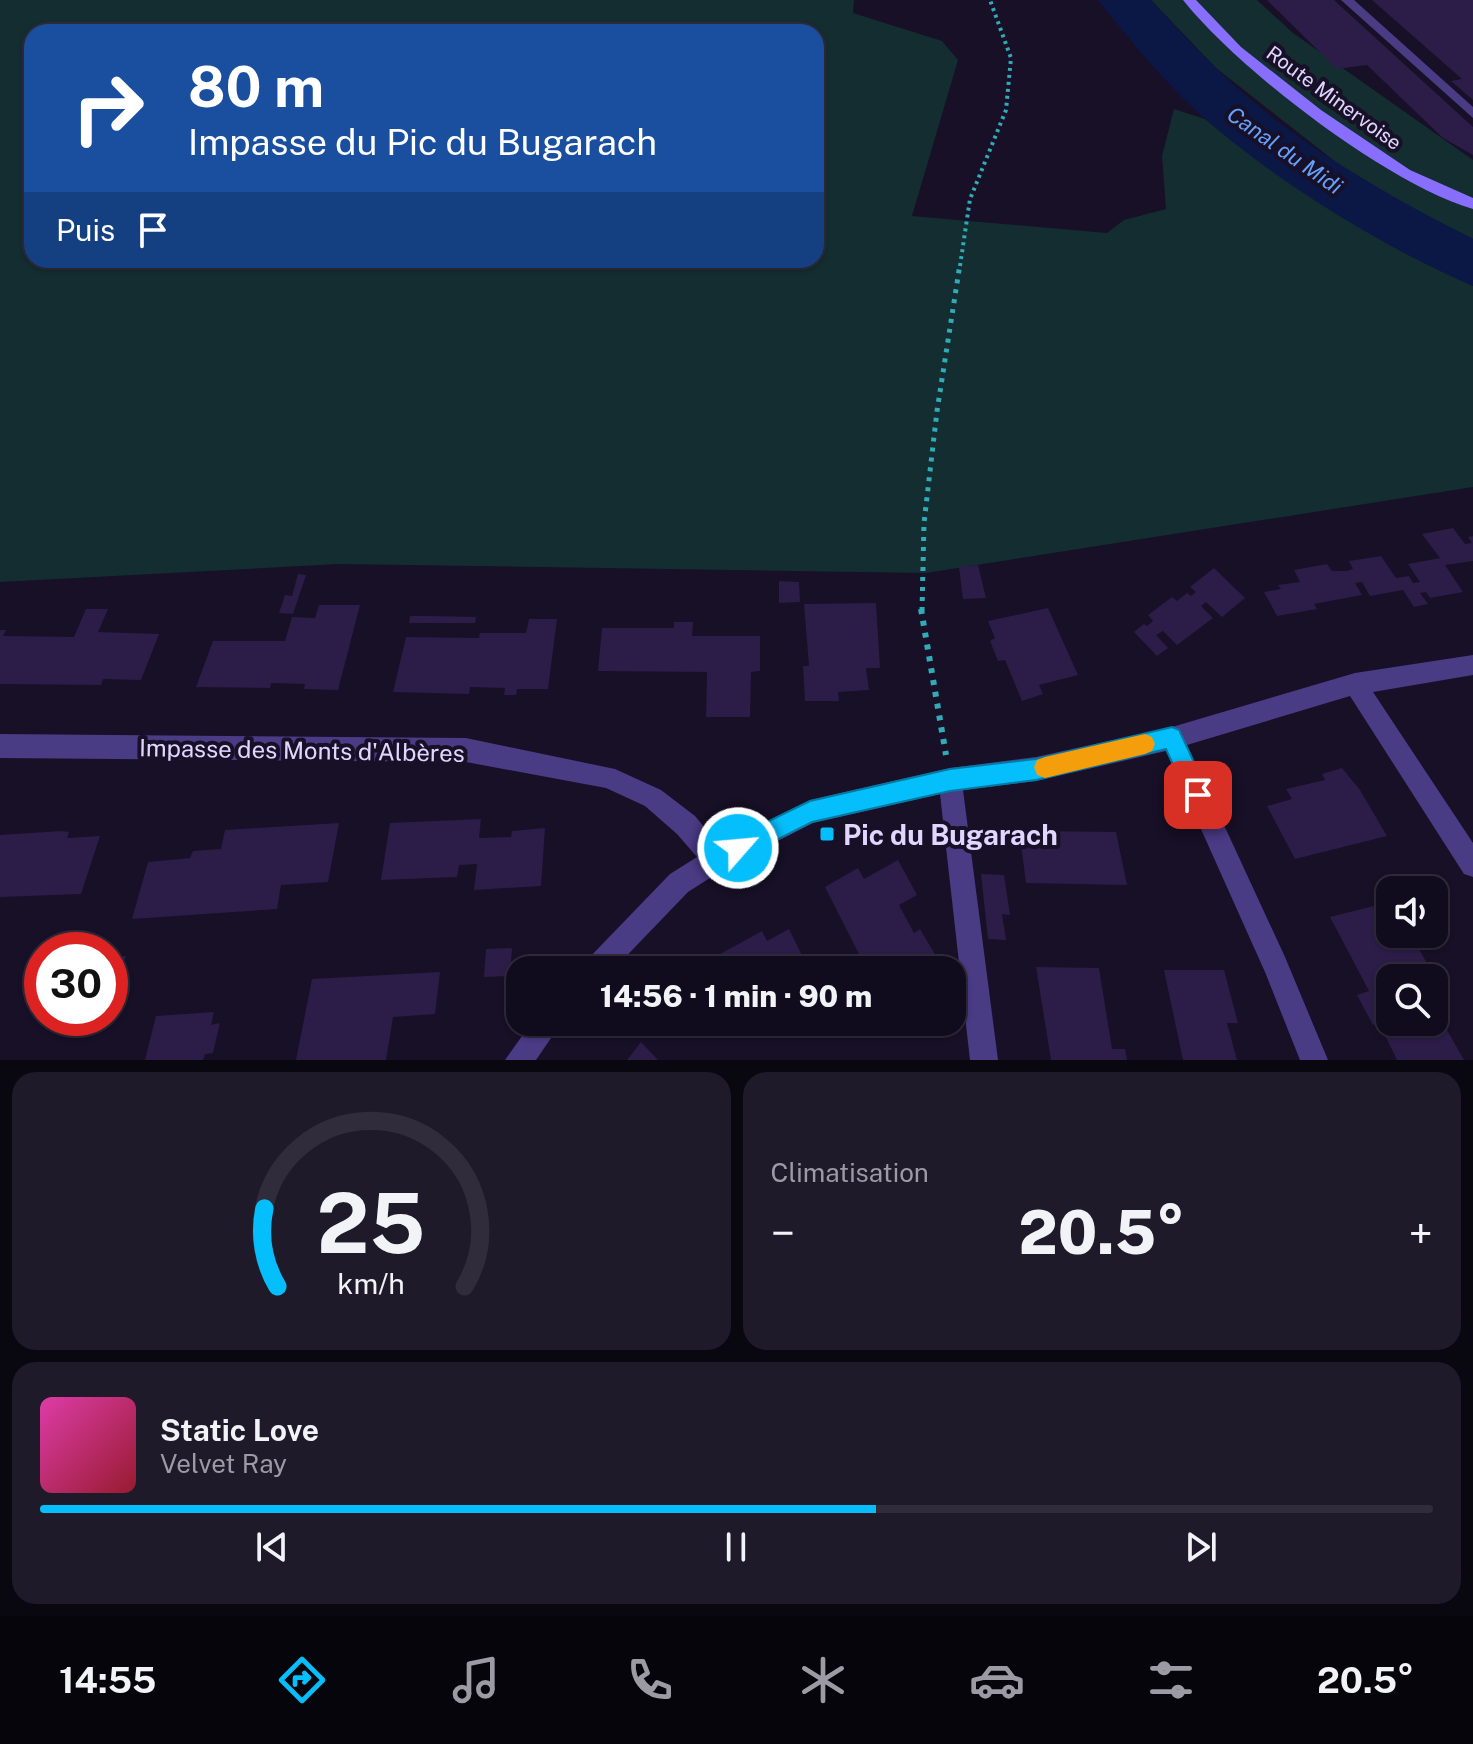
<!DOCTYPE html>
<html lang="fr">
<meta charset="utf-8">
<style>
:root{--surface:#110c1d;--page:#1e1a2a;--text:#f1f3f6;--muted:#9c9ba4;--line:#302c3b;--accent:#05befc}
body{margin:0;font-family:"Public Sans",sans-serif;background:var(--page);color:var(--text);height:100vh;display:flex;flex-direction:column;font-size:30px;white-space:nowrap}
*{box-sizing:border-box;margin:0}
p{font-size:26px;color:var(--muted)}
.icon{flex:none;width:44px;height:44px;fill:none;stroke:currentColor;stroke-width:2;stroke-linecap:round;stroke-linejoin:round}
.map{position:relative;height:1060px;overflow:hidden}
.panel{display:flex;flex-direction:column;gap:12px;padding:12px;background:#090710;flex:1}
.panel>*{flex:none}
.banner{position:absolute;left:24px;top:24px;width:800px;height:244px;border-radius:24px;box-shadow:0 2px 6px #0004,0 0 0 2px var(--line);background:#1a4fa0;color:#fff;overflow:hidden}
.controls{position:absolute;left:1376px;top:876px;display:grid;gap:16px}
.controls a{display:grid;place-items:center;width:72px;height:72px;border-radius:16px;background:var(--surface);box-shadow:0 2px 6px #0004,0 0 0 2px var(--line);font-size:40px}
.speed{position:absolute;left:24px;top:932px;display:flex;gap:16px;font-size:40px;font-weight:700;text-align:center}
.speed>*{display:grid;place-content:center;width:104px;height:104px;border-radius:50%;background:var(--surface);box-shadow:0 2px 6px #0004,0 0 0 2px var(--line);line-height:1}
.speed .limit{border:12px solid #d22;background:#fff;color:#111}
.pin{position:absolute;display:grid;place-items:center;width:68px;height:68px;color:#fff;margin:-34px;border-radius:16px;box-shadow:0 4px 12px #0006}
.me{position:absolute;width:88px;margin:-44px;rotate:63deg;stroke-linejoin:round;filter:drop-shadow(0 0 6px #0008)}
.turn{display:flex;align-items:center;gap:28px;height:168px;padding:0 32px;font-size:36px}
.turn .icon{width:104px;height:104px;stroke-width:2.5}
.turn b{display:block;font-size:56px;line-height:68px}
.then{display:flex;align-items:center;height:76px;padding:0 32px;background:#0003;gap:16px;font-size:30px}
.big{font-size:60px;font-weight:800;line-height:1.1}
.panel .card{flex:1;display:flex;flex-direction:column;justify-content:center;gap:12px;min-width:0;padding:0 28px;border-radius:24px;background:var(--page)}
.panel .dial{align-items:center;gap:0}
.dial svg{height:208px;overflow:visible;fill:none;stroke:var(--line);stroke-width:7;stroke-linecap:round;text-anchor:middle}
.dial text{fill:var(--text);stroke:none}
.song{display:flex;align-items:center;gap:24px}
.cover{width:96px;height:96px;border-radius:12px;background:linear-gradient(135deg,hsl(320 70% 55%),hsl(350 70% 35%))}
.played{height:8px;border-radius:4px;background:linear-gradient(90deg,var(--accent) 60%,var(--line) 60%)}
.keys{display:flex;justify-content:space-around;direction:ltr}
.heat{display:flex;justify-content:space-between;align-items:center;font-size:44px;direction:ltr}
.panel .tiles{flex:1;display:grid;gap:12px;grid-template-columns:1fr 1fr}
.card:last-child{grid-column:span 2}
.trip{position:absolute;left:506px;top:956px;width:460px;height:80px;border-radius:24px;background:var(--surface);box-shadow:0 2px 6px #0004,0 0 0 2px var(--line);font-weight:800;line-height:80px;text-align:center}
.menu{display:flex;height:128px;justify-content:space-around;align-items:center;background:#07050c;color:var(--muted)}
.menu .icon{width:56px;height:56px}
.menu .current{color:var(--accent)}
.menu b{font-size:36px;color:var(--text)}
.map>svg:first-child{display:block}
.green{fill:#132d31;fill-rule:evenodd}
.water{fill:#0b1745}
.building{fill:#2c1c48}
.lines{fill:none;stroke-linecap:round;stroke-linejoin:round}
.path-far2{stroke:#31abb8;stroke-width:4;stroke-dasharray:3 4;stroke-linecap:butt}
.path-far1{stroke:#31abb8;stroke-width:5;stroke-dasharray:4 6;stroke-linecap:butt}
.path{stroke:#31abb8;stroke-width:6;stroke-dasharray:5 7;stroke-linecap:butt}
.service{fill:#4a3b85;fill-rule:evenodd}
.minor{fill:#4a3b85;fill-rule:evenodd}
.secondary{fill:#886efd;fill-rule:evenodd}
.route{fill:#05befc;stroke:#037ca4;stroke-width:2}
.slow{fill:#f59e0b}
.poi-dot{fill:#05befc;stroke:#171027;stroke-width:3}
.labels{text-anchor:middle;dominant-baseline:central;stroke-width:8;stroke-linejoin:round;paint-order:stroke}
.far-street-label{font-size:20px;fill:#e1d6ff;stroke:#171027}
.far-water-label{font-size:22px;font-style:italic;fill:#66a0fd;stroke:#171027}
.street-label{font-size:24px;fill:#e1d6ff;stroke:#171027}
.near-poi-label{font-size:28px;font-weight:bold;fill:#e1d6ff;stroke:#171027;text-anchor:start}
</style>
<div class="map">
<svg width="1473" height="1060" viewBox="0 0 1473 1060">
<rect width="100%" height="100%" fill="#171027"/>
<path class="green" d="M0 0H854L853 13 942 41 958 60 912 216 1107 233 1124 220 1166 209 1162 156 1174 109 1205 119 1294 185 1371 233 1473 286V487L926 573 339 564 0 582ZM32 32H816V260H32Z
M1151 0H1257L1293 33 1473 160V239L1402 203 1337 163 1216 68Z"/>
<path class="water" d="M1098 0H1151C1184 36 1218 72 1255 103 1321 158 1397 200 1473 239V286C1384 248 1277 182 1204 118 1165 83 1130 41 1098 0Z"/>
<path class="building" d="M1267 0H1334L1473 127V155L1443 138 1367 65 1337 69Z
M1372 0H1473V100L1451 81 1462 79Z
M1453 528 1465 544 1472 543 1468 537 1473 536V561L1445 565 1463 592 1430 598 1426 592 1420 593 1428 604 1414 607 1403 590 1370 596 1362 582 1355 583 1362 595 1314 604 1317 609 1277 616 1264 592 1281 589 1278 585 1300 582 1294 570 1327 564 1332 571H1347L1353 569 1349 561 1381 556 1396 578 1409 576 1413 583 1420 582 1408 564 1440 558 1422 534Z
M978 565 986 598 963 599 959 567Z
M1214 568 1245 598 1222 617 1206 602 1201 606 1213 618 1177 645 1163 631 1156 635 1168 648 1157 656 1134 632 1144 624 1147 626 1153 621 1148 615 1172 597 1177 601 1187 593 1191 596 1196 592 1190 587Z
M298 574 306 575 293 614 279 613 285 595 292 596Z
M779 581 799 582 800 602 779 603Z
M876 603 880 668H866L869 690 838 692 839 701H805L803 666H809L804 604Z
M319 605H360L338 690 304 689 305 684 271 683 270 688 196 687 213 641H285L292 617 315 618Z
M1048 608 1078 675 1039 685 1043 694 1022 701 1005 660 998 661 990 641 995 638 988 621Z
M86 609H108L98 632 159 634 141 680 103 679 101 685 0 684V630H6L3 636 74 637Z
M410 616H428L476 617 475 623H409Z
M529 619H557L548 689H517L516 695H504L505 688 470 687 469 694 393 692 406 637 479 638 480 633H526Z
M674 622H693L692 636H760V671L751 672 750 717H706L707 672 598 671 602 628H674Z
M1342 768 1360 790 1387 836 1295 859 1267 806 1292 799 1286 789 1325 780 1322 774Z
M481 819 479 838 511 837 512 831 545 828 541 886 474 890 477 864 459 865 457 877 381 880 390 823Z
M339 823 328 882 281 885 277 909 132 919 148 862 190 858 193 851 221 849 225 830Z
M61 831 69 832 67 838 100 836 81 894 0 897V835Z
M1037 831 1116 832 1127 885 1026 883 1021 844 1038 845Z
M898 860 917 895 899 905 914 933 920 929 936 956 913 970H867L825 887 858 868 864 879Z
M981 874 1004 875 1010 915 1002 914 1006 940 988 939Z
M1390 902V934H1410L1435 977 1390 978V1022H1434V1007L1464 1060H1397L1379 1023 1373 1025 1357 995 1369 991 1330 917Z
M789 929 809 970H704L702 964 762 931 767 941Z
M512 948 510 976 484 977 486 949Z
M126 956 114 997 110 998V957Z
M1036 967 1099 968 1112 1049H1125L1127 1060H1051Z
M1164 970H1224L1238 1023H1227L1237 1060H1183Z
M440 972 435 1014 393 1017 386 1060H296L312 979Z
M214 1012 211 1025 220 1023 213 1053 205 1054 203 1060H145L156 1016Z
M641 1042 658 1060H627Z"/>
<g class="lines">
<path class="path-far2" d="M960 266 970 199 1006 110 1011 58 990 0"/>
<path class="path-far1" d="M922 611 924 523 937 411 960 264"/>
<path class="path" d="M921 609 946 755"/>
<path class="service" d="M1341 0H1354L1473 107V118Z"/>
<path class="minor" d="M1473 655V675L1373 692 1473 843V877L1464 874 1350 696 1187 745 1285 957 1328 1060H1300L1265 972 1166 751 1036 781 963 790 998 1060H970L940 794 813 823 724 869 688 892 613 970H582L586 961 670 874 697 857 677 834 645 806 606 788 466 762 0 758V734L466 738 615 769 661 790 695 816 719 845 810 800 950 768 1036 757 1172 727 1355 673Z
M532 1022H562L536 1060H505Z"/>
<path class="secondary" d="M1183 0H1196L1241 47 1321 110 1410 170 1473 198V209C1387 184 1239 70 1183 0Z"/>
</g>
<path class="route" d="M1172 727 1179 730 1209 795 1206 802 1198 806 1190 802 1166 749 1036 780 950 791 812 822 738 859 730 855 727 848 730 840 810 801 950 769 1036 759Z"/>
<path class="slow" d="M1145 734 1152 737 1155 744 1152 751 1145 754 1045 778 1037 775 1034 767 1037 760 1045 757Z"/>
<rect class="poi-dot" x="819" y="826" width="16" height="16" rx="4"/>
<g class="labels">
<g class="far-street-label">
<text transform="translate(1334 98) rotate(36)">Route Minervoise</text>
</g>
<g class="far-water-label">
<text transform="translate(1285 150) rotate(35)">Canal du Midi</text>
</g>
<g class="street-label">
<text transform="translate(302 750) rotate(1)">Impasse des Monts d'Albères</text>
</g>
<g class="near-poi-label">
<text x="843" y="834">Pic du Bugarach</text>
</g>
</g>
</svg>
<div class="controls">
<a><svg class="icon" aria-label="sound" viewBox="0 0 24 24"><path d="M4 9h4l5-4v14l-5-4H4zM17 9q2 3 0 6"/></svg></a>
<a><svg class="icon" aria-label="search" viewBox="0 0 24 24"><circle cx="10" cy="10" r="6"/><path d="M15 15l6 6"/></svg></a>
</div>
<div class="speed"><div class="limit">30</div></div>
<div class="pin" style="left:1198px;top:795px;background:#d93025"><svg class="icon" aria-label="arrive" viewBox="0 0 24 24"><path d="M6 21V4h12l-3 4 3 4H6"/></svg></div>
<svg class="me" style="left:738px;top:848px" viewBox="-20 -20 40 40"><circle r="17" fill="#05befc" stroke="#fff" stroke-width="3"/><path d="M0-11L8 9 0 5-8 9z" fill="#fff"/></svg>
<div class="trip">14:56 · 1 min · 90 m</div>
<div class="banner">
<div class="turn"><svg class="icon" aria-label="right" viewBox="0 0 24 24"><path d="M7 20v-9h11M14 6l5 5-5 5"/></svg><div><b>80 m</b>Impasse du Pic du Bugarach</div></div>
<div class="then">Puis<svg class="icon" aria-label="arrive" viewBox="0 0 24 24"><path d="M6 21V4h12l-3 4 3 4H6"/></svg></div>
</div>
</div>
<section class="panel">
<div class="tiles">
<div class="card dial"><svg viewBox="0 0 100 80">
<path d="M14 69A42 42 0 1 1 86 69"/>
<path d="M14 69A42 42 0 0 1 9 39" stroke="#05befc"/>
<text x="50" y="56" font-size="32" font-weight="700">25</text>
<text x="50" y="72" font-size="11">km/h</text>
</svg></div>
<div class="card"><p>Climatisation</p>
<div class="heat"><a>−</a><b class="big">20.5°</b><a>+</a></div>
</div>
<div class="card">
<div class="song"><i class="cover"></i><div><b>Static Love</b><p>Velvet Ray</p></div></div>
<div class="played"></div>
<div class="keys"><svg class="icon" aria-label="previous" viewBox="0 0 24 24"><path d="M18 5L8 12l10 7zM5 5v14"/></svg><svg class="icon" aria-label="pause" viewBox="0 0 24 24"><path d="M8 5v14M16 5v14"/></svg><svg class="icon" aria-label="next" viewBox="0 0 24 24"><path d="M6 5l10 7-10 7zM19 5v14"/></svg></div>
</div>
</div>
</section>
<nav class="menu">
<b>14:55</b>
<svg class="icon current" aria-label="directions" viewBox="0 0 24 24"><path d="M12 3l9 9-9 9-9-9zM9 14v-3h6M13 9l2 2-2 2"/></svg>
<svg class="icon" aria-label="music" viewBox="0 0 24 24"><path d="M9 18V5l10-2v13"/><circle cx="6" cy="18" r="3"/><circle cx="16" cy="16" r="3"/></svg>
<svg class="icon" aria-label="phone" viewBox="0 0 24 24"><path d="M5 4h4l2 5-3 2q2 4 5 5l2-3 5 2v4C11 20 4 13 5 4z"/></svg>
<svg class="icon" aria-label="climate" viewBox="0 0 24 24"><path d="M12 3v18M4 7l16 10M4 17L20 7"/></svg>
<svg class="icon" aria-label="car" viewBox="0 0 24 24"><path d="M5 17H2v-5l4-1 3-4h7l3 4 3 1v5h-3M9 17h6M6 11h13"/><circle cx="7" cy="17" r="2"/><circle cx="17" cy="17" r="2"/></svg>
<svg class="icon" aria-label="filters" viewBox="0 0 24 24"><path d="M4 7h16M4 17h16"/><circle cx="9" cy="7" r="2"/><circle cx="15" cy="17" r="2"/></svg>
<b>20.5°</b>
</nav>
